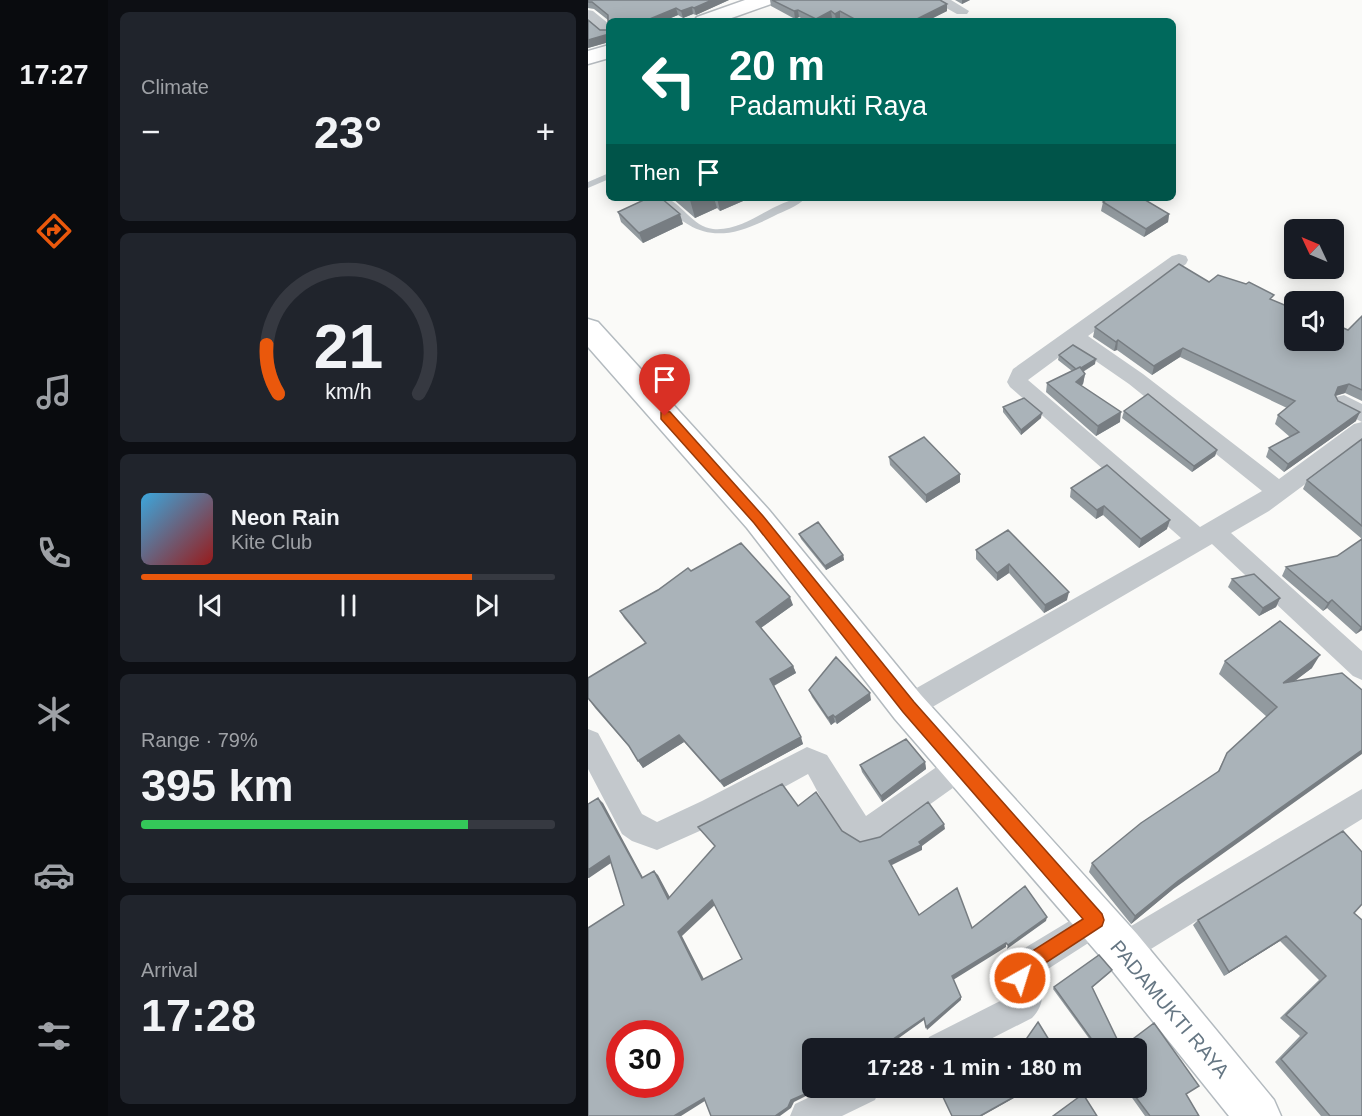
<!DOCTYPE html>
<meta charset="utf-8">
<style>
:root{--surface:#171b24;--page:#20242c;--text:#f1f3f6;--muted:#9ea1a6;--line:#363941;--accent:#ea580c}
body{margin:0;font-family:Helvetica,sans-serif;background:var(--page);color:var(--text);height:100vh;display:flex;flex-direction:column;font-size:22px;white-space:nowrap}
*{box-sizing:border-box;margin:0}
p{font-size:20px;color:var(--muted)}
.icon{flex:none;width:33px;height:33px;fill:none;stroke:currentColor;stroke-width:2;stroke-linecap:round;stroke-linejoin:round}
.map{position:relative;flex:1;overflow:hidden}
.details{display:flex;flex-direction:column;gap:12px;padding:12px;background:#0d0f14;width:480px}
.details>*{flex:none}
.guide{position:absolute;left:18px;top:18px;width:570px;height:183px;border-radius:9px;box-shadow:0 3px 15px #0003;background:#00695c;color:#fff;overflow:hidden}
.needle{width:39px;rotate:314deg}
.controls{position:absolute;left:696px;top:219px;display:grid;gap:12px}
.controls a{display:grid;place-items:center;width:60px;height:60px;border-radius:9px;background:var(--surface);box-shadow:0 3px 15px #0003;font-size:30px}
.speed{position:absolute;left:18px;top:1020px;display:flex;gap:12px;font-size:30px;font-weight:700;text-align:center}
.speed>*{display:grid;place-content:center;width:78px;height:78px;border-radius:50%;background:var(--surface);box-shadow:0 3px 15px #0003;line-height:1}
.speed .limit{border:9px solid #d22;background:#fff;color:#111}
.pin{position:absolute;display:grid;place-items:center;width:51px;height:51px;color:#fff;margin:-62px -26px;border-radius:50% 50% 50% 0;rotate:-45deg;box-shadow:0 0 6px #0007}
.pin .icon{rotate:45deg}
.me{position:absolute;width:66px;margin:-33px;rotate:39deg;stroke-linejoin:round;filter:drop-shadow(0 0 4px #0008)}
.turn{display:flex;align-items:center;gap:21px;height:126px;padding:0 24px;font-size:27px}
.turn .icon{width:78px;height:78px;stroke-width:2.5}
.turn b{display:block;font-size:42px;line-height:51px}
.then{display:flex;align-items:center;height:57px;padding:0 24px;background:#0003;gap:12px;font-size:22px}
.big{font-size:45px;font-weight:700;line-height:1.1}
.details .widget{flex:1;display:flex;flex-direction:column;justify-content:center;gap:9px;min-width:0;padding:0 21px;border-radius:9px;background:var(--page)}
.details .dial{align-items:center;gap:0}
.dial svg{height:156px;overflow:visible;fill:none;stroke:var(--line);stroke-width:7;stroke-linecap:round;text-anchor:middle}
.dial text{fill:var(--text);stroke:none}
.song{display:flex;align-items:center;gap:18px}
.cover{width:72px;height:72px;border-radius:9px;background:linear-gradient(135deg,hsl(200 70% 55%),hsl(0 70% 35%))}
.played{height:6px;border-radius:3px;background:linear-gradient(90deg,var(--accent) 80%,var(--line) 80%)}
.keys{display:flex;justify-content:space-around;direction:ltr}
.heat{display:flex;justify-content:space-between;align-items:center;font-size:33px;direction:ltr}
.charge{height:9px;border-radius:4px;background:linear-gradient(90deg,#34c759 79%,var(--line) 0)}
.trip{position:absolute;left:214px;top:1038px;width:345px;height:60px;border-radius:9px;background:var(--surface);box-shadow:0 3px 15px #0003;font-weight:700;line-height:60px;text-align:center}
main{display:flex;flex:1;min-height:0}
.menu{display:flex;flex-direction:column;width:108px;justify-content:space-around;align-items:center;background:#090b0e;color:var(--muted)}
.menu .icon{width:42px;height:42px}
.menu .active{color:var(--accent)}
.menu b{font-size:27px;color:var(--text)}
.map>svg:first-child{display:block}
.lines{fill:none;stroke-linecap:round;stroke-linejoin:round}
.secondary-casing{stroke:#b3babf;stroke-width:3}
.primary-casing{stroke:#b5babe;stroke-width:3}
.lane{fill:#c3c8cc;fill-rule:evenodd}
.street{fill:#c3c8cc;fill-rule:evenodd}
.secondary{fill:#fff;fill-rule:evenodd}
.primary{fill:#fff;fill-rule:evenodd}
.wall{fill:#929a9f}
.shaded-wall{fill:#777d82}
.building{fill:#aab3b9;stroke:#777d82;stroke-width:1.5;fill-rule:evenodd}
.route{fill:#ea580c;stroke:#983908;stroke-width:1.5}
.labels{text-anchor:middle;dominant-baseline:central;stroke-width:6;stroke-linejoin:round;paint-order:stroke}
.street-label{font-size:20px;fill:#657683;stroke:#fff}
</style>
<main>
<nav class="menu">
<b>17:27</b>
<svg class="icon active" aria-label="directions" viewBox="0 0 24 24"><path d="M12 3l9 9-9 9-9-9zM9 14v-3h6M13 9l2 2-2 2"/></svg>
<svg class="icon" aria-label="music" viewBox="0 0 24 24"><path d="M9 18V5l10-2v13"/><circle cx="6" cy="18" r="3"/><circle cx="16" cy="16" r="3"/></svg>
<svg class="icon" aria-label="phone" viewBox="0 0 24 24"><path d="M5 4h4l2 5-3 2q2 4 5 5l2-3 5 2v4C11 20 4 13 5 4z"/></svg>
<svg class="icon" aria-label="climate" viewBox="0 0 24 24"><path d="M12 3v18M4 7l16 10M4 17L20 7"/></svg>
<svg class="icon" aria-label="car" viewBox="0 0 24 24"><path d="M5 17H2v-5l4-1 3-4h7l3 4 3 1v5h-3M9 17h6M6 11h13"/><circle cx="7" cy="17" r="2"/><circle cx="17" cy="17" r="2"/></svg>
<svg class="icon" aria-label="filters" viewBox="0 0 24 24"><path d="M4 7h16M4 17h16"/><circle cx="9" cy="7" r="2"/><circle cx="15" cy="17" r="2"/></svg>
</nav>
<section class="details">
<div class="widget"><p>Climate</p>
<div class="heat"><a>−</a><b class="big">23°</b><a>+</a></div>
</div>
<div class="widget dial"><svg viewBox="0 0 100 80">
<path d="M14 69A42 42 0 1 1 86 69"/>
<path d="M14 69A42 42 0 0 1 8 44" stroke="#ea580c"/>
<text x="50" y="56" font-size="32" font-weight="700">21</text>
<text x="50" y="72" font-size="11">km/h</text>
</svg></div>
<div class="widget">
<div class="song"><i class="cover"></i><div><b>Neon Rain</b><p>Kite Club</p></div></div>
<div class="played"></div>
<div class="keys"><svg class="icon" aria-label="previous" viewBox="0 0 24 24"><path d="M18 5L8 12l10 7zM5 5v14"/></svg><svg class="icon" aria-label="pause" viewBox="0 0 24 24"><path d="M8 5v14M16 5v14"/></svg><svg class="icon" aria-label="next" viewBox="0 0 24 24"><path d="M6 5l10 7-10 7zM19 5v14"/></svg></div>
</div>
<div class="widget"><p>Range · 79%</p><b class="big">395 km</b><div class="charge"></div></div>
<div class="widget"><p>Arrival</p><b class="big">17:28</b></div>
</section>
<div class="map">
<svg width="774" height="1116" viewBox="0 0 774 1116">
<rect width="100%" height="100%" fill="#fafaf8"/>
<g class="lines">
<g class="secondary-casing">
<path id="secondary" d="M0 319 10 322 181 510 333 695 549 934 686 1100 693 1116H641L519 964 307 719 159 528 0 347Z"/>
</g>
<g class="primary-casing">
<path id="primary" d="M157 0H186L183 4 135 21H106L109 17Z
M21 45V58L0 64V51Z"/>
</g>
<path class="lane" d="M21 173V179L0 188V182Z
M69 198C72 198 75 197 78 198 92 202 105 227 125 229 160 232 186 198 218 198 210 206 196 211 186 216 135 242 109 241 69 198Z"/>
<path class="street" d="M344 0H363L381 11 379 14H369Z
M0 10 5 11 21 24V36L16 35 0 22Z
M591 254 598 256 600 260 598 264 500 336 555 374 691 479 766 424 774 422 748 409 745 403 748 397 756 395 774 404V442L681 511 643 533 774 651V680L765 676 624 544 329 716 320 719 311 716 307 707 311 698 593 538 422 387 419 382 425 369 584 256ZM486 346 541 384 674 491 612 527 440 380Z
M0 729 10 733 54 814 69 822 114 801 219 747 239 755 278 816 363 757 373 753 383 757 387 766 383 775 292 840C287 842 280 846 274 845 252 841 231 793 220 774L134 821 69 850 44 841 34 834 0 769Z
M774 789V819L545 960 534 964 523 960 519 949 523 938Z
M508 905 519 909 523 920 519 931 449 976C456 992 457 1004 444 1018L385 1048H336L341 1037 422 996 424 993 415 973 422 957Z
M241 1088H292L287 1100 254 1116H202L207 1104Z"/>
<use href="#secondary" class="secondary"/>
<use href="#primary" class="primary"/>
</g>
<path class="wall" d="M0 0H141L108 15 105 14 95 18 90 15 21 42 0 48V20L12 30H20V20L6 9 0 8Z
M182 0H352L359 4V11L339 21H258L252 18 248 21 244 18 238 21H219L211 17 207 19 183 6Z
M367 0H382L374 4Z
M84 198H162L132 211 129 208 107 218Z
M515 202 581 214 580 222 556 237 513 211Z
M30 212 95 224 55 243 33 222Z
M621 282 658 284 684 300 760 330 774 316V401L757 393 748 396 750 401 768 421 696 472 678 457 681 448 702 437 687 424 690 415 699 408 592 357 564 375 529 350 526 351 505 337 507 327Z
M471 355 507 364 495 372 497 374 495 384 493 386 532 422 508 436 458 392 459 383 484 371 470 360Z
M415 407 453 418 433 435 415 412Z
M536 411 629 450 627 456 604 472 534 418Z
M774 439V539L715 489 719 480Z
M301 457 372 482 338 503 302 465Z
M483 488 579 529 551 548 515 515 508 519 482 497Z
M420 530 479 600 456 613 421 573 409 581 388 559V550Z
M211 534 255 555 256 560 238 570 213 539Z
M749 556 774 630 768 634 739 608 735 611 694 576 698 567Z
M103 571 205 605 173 628 205 666 208 673 186 686 215 744 136 787 96 742 55 768 42 748 7 708 0 698 57 643 36 618 32 611Z
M644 579 692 598 688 607 671 616 640 587Z
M637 661 724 668 706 681 584 890 543 924 501 872 504 863 629 773 639 753 679 717 631 674Z
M221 690 283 700 249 724 247 722 243 725 224 697Z
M337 762 338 769 294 802 274 772 272 765Z
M766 913 774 1116H733L687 1062 712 1036 692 1018 731 980 692 941 636 976 605 925 610 920Z
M523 972 504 988 529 1039 513 1048H508L465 989 466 987Z
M537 1088H549L598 1094 611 1116H557Z"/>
<path class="shaded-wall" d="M124 0H141L108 15 106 8Z
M374 0H382L374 4Z
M359 4V11L339 21H325Z
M104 7 105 14 95 18 93 11Z
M88 8 90 15 76 21H57Z
M210 10 211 17 207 19 206 11Z
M243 11 244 18 238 21H228V19Z
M252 11V18L248 21 247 14Z
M21 34V42L0 48V40Z
M107 198H126L129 208 107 218 102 200Z
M129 198H162L132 211Z
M92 214 95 224 55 243 51 233Z
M581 214 580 222 556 237 558 229Z
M530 340 529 350 526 351 528 342Z
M595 348 592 357 564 375 566 366Z
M508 359 507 364 489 375 490 370Z
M497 374 495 384 486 391 488 382Z
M761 384 757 393 746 396 750 387Z
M533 412 532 422 508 436 510 426Z
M772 412 768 421 696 472 700 464Z
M454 413 453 418 433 435V430Z
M629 450 627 456 604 472 606 466Z
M372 474V482L338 503V495Z
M516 506 515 515 508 519 509 510Z
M582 520 579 529 551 548 553 539Z
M255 555 256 560 238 570 237 566Z
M421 564V573L409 581V573Z
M481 592 479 600 456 613 457 605Z
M202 597 205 605 171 629 168 622Z
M692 598 688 607 671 616 675 608Z
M744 600 739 608 735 611 740 603Z
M774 626V630L768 634 773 627Z
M732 655 724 668 687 696 695 683Z
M205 666 208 673 185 686 182 679Z
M282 693 283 700 249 724 247 717Z
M245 715 247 722 243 725 240 718Z
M91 735 96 742 55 768 50 761Z
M213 737 215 744 136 787 132 781Z
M774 750V754L584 890 543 924 547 916 590 881Z
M337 762 338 769 294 802 293 796Z
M10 798 15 803 58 883 54 878Z
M356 824 357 829 334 846V850L302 866 301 861 331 842Z
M21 856 26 861 1 878H0V870Z
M66 871 70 875 85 903 80 899Z
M124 900 128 904 94 936 118 983 114 980 90 932Z
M459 917 458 921 419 949 420 945Z
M698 936 692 941 636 976 641 972Z
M418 943V947L365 980 364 976Z
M373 997V1000L339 1030 338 1027Z
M336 1018V1020L297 1048H292Z
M226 1088H231L220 1095 206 1102 203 1108 192 1116H187L203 1100Z
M442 1088H444L394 1116H392Z
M116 1098 120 1099 93 1116H86Z"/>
<path class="building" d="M0 0H124L106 8 104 7 93 11 88 8 57 21H21V34L0 40V20L12 30H20V15L4 2H0Z
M184 0H352L359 4 325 21H270L252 11 247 14 243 11 228 19 210 10 206 11Z
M60 198H73L92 214 51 233 30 212Z
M521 198H554L581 214 558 229 515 202Z
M591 264 621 282 630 275 658 284 661 282 686 295 682 299 706 309V340H746V324L760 330 774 316V390L761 384 750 387 747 395 750 401 772 412 700 464 681 448 711 432 690 415 707 401 595 348 566 366 530 340 528 342 507 327Z
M485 345 508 359 493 368 492 367 488 369 471 355Z
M492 367 497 374 488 382 533 412 510 426 459 383Z
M560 394 629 450 606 466 536 411Z
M436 398 454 413 433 430 415 407Z
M336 437 372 474 338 495 301 457Z
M774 439V526L719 480Z
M519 465 582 520 553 539 516 506 509 510 483 488Z
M230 522 255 555 237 566 211 534Z
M420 530 481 592 457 605 421 564 409 573 388 550Z
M774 539V626L773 627 744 600 740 603 698 567 749 556Z
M153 543 202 597 168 622 205 666 182 679 213 737 132 781 91 735 50 761 41 746 0 698V678L58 643 32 611 70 590 100 568 103 571Z
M666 574 692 598 675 608 644 579Z
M692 621 732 655 695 683 754 673 774 690V750L590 881 547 916 504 863 553 823 631 771 639 753 689 707 637 661Z
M248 657 282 693 247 717 245 715 240 718 221 690Z
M318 739 337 762 293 796 272 765Z
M194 784 210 806 228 792 254 831 272 842 292 837 340 802 356 824 331 842 333 845 301 861 331 915 369 888 384 928 437 886 459 917 420 945 418 943 364 976 373 997 338 1027 336 1018 292 1048H225V1088H226L217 1094 203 1100 200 1107 187 1116H123L116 1098 86 1116H0V928L36 905 21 856 0 870V804L10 798 54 878 66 871 80 899 127 846 110 827ZM124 900 154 959 114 980 90 932ZM32 1034H82V1084H32Z
M755 831 774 852V904L766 913 774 920V1116H742L693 1059 719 1033 698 1015 738 976 698 936 641 972 610 920Z
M511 955 524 970 504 987 529 1039 512 1048H510L466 987Z
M450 1022 466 1048H432Z
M566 1023 611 1086 598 1094 611 1116H562L541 1088H549V1048H533Z
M371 1088H404V1089L405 1088H442L392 1116H364L355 1097Z
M495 1094 509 1116H465Z"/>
<path class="route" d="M77 411 82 412 175 516 326 702 514 914 516 920 514 926 442 973 439 984 432 987 426 984 424 978 427 962 495 919 315 712 166 523 73 419V412Z"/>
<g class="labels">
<g class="street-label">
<text transform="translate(582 1009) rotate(50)">PADAMUKTI RAYA</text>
</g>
</g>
</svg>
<div class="controls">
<a><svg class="needle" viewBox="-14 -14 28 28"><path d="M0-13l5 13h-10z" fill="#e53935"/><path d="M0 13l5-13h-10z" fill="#9ea1a6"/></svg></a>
<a><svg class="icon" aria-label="sound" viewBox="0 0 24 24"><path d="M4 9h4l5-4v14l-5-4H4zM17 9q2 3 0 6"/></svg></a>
</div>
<div class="speed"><div class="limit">30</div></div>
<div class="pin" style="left:77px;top:416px;background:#d93025"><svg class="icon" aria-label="arrive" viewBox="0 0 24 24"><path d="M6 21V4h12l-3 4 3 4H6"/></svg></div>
<svg class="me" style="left:432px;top:978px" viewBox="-20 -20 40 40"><circle r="17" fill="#ea580c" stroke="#fff" stroke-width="3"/><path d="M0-11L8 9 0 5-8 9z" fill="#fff"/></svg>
<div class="trip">17:28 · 1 min · 180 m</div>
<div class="guide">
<div class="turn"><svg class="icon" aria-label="left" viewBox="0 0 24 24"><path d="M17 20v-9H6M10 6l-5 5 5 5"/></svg><div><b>20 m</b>Padamukti Raya</div></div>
<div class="then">Then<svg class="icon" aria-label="arrive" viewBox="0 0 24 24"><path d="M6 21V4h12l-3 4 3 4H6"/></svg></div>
</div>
</div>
</main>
